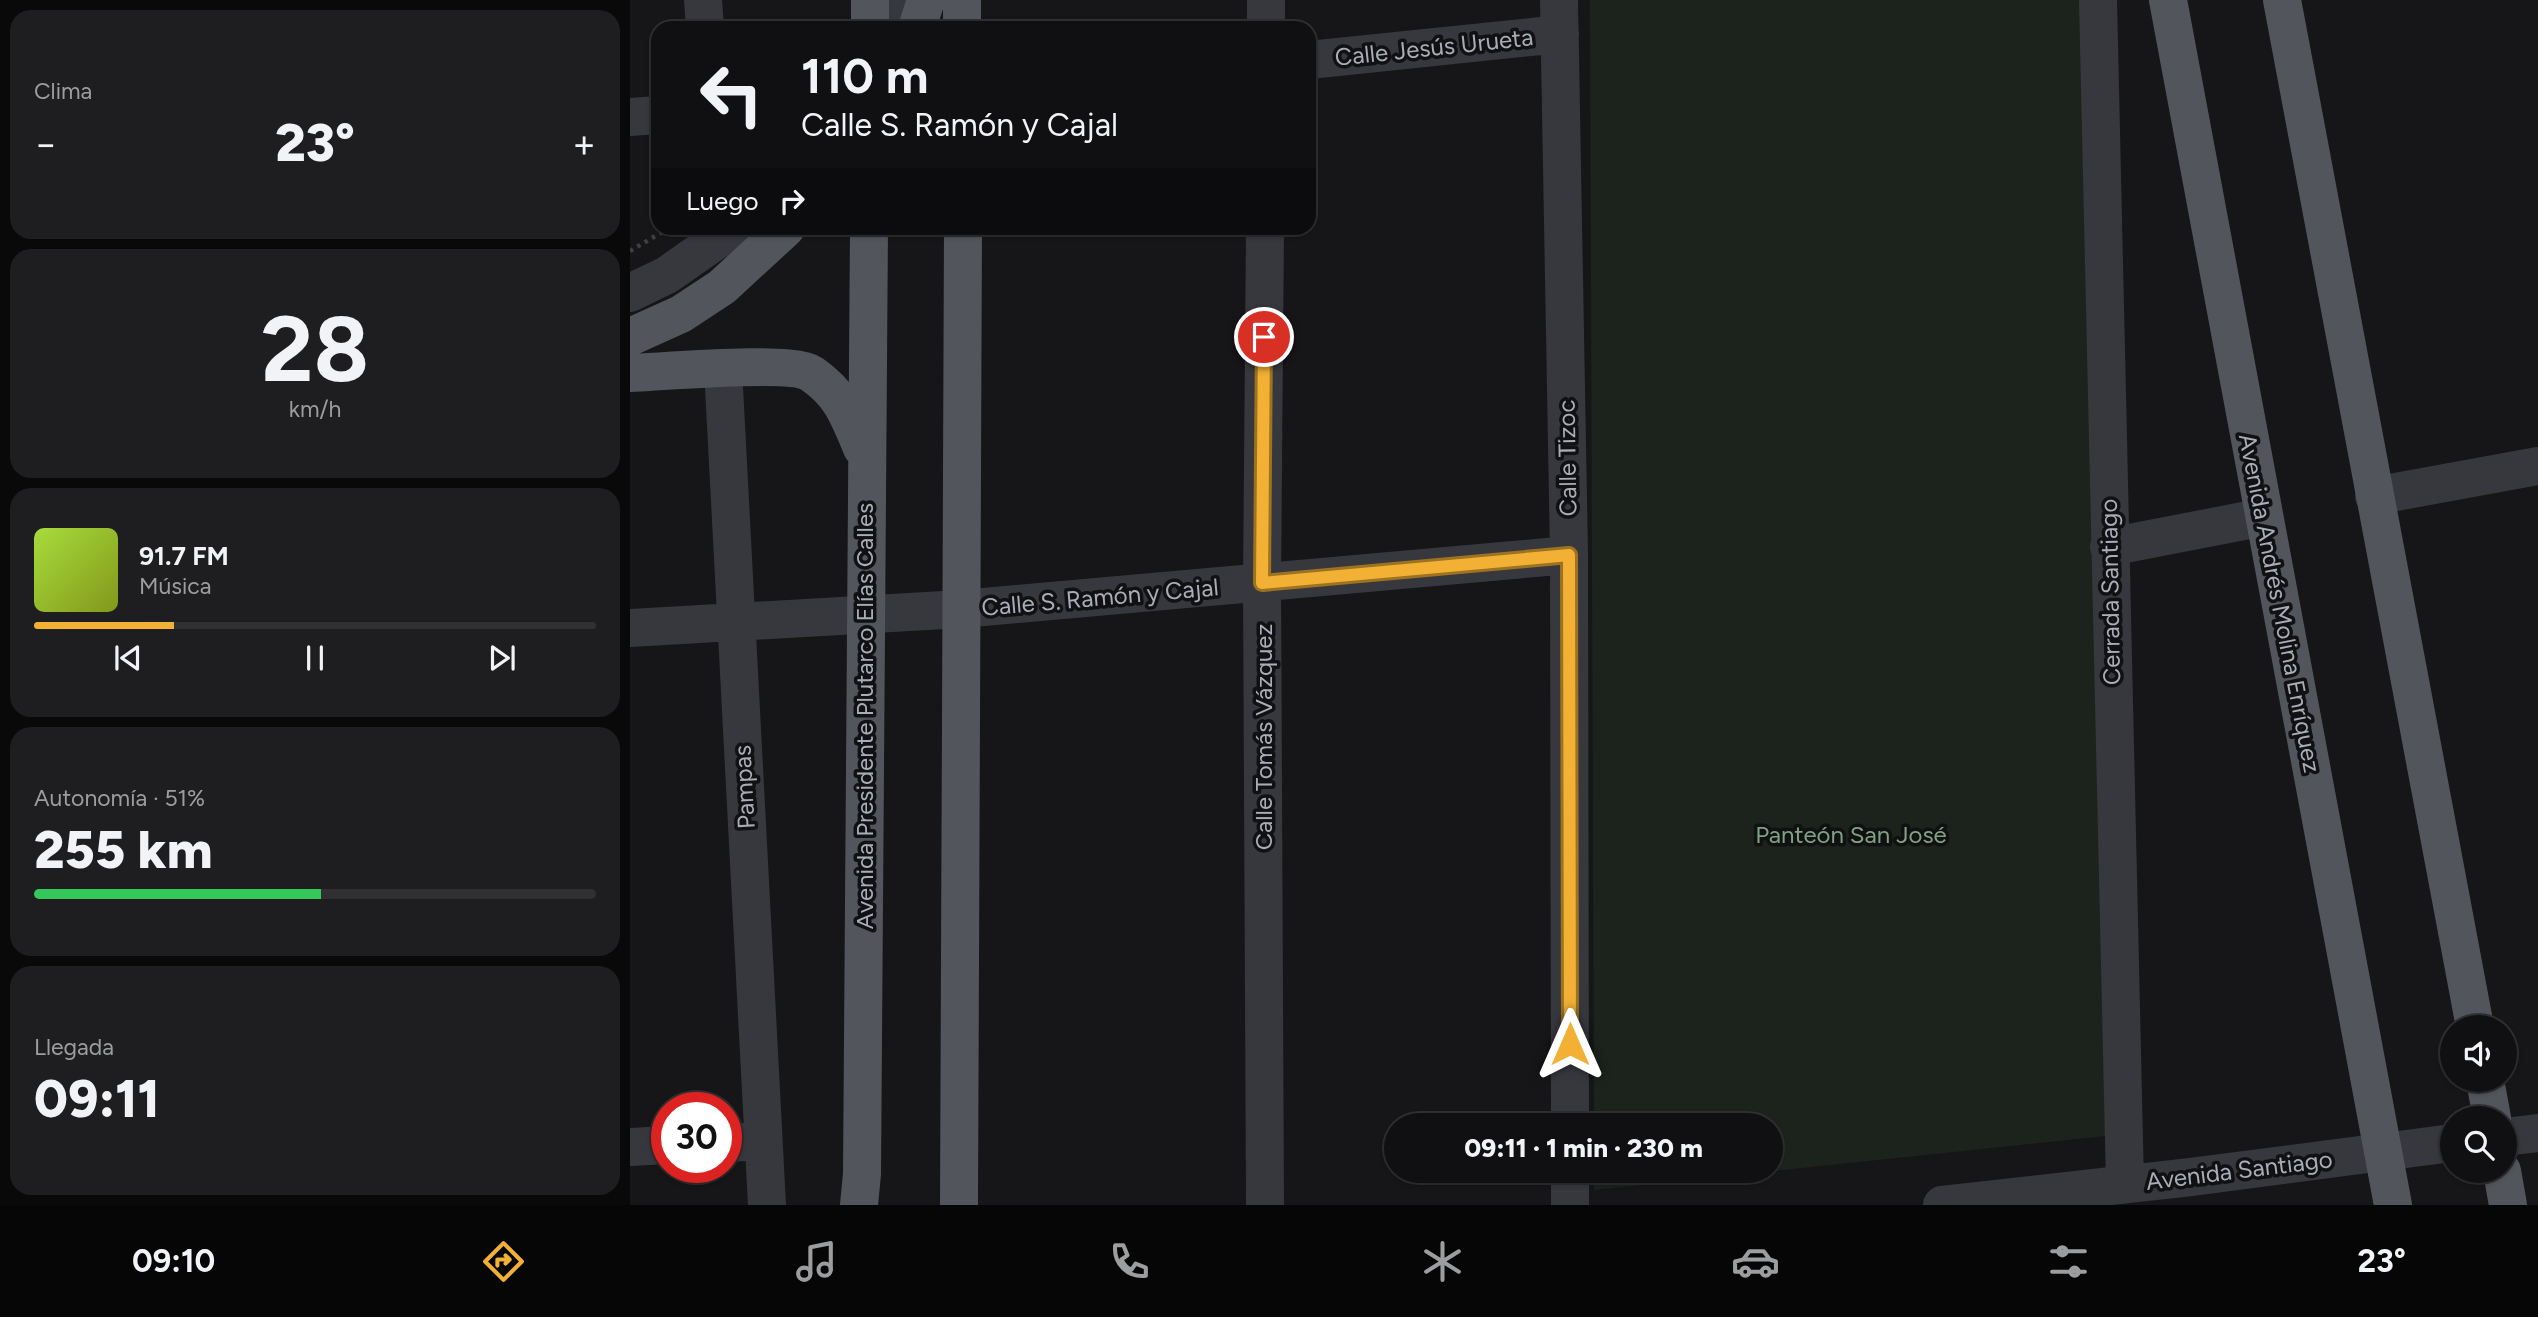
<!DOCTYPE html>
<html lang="es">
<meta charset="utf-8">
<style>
:root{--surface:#101012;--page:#1e1e20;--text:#f1f3f6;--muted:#9c9d9f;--line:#303032;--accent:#f2b134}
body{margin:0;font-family:Figtree,sans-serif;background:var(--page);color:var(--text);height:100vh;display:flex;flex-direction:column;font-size:26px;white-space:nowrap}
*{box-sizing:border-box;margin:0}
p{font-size:23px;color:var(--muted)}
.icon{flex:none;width:38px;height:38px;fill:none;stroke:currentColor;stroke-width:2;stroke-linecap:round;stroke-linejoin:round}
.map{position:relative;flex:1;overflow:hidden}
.drawer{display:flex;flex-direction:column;gap:10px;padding:10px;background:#09090a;width:630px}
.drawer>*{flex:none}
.banner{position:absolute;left:21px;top:21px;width:665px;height:214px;border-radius:21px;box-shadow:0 2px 5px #0004,0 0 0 2px var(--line);background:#101012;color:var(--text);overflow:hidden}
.controls{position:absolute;left:1810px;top:1015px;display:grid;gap:14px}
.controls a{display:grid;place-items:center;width:77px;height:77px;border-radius:50%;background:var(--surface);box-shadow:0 2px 5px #0004,0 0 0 2px var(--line);font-size:35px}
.speed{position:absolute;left:21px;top:1092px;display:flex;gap:14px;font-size:35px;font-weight:700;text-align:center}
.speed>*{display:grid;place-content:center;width:91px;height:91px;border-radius:50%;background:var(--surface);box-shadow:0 2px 5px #0004,0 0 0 2px var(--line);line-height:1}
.speed .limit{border:10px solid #d22;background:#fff;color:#111}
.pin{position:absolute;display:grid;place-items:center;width:60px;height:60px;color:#fff;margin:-30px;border:4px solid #fff;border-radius:50%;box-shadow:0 2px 7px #0007}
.me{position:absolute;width:77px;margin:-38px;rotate:0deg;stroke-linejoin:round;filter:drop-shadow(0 0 5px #0008)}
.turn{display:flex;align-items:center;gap:24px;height:147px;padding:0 35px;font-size:32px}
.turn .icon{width:91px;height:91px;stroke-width:2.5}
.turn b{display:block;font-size:49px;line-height:60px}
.then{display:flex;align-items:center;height:66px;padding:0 35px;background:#0003;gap:14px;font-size:26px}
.big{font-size:52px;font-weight:800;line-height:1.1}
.drawer .widget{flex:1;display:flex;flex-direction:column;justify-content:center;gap:10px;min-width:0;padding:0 24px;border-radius:21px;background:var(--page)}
.drawer .dial{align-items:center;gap:0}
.dial b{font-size:91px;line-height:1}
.song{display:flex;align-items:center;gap:21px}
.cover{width:84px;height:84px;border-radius:10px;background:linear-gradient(135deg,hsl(80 70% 55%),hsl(70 70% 35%))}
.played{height:7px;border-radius:4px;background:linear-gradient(90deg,var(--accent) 25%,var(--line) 25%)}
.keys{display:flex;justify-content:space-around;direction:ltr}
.heat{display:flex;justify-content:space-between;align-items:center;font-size:38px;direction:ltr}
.charge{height:10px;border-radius:5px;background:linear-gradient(90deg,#34c759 51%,var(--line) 0)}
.trip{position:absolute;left:754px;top:1113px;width:399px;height:70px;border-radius:35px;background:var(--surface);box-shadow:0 2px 5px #0004,0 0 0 2px var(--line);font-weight:800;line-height:70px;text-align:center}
.dock{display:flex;height:112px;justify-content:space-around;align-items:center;background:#060607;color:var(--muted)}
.dock .icon{width:49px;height:49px}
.dock .on{color:var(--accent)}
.dock b{font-size:32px;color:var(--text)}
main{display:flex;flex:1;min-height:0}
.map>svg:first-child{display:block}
.green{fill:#1c231d}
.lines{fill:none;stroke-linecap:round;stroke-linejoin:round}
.path{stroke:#3d3f44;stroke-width:4.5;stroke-dasharray:3.5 5;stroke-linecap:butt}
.minor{stroke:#37383d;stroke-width:38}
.major{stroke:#53555c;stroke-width:38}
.route-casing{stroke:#9d7322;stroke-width:18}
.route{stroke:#f2b134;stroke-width:12}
.labels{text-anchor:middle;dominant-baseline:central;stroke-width:7;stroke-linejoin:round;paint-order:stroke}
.street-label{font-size:24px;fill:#a8adb8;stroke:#111113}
.park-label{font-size:24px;fill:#7fa381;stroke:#111113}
</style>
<main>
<section class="drawer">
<div class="widget"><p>Clima</p>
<div class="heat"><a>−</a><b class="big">23°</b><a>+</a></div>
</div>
<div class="widget dial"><b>28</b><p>km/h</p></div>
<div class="widget">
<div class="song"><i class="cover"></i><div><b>91.7 FM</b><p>Música</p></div></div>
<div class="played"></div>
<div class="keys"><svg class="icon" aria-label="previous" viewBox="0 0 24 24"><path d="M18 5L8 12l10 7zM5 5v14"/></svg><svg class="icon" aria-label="pause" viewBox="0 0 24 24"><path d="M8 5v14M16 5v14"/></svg><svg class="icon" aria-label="next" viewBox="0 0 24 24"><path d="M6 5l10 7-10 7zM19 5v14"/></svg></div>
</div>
<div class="widget"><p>Autonomía · 51%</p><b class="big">255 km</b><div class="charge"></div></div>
<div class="widget"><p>Llegada</p><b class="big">09:11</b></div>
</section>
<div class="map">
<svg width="1908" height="1205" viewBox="0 0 1908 1205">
<rect width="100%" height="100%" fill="#161618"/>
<path class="green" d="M960 0H1459L1485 1135 964 1190V1171H1141V1125H964Z"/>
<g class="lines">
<path class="path" d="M0 251 39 228"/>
<path class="minor" d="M73 0 75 28
M636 0V28
M929 0 939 555 940 1125
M1468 0 1495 1184
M259 28 267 0
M679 60 930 34
M0 117 28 115
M635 228 632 583 635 1205
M0 293 37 275 104 228
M93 368 137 1205
M1744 496 1908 466
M1479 547 1634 517
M0 628 331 609 939 555
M1874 1137 1908 1133
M96 1143 133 1141
M0 1147 37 1145
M940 1171V1205
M1312 1205 1561 1177 1822 1143"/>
<path class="major" d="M332 0V28
M1538 0 1763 1205
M1652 0 1845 1027
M240 28V0
M287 28 296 0
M0 337 51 314 92 287 156 228
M0 373C31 372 162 360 182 374 212 395 218 415 232 448
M1855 1080 1862 1118
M1872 1171 1878 1205
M229 1205 232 1174 239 228
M329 1205 333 228"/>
</g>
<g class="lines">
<g class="route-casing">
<path id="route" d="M634 337 632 583 939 555 940 1044"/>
</g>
<use href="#route" class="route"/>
</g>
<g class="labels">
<g class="street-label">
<text transform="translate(804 47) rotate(-6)">Calle Jesús Urueta</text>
<text transform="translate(937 458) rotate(-91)">Calle Tizoc</text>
<text transform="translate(1480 592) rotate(-91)">Cerrada Santiago</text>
<text transform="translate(470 597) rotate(-5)">Calle S. Ramón y Cajal</text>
<text transform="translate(1650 603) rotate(79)">Avenida Andrés Molina Enríquez</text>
<text transform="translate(234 716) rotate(-90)">Avenida Presidente Plutarco Elías Calles</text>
<text transform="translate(633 737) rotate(-90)">Calle Tomás Vázquez</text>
<text transform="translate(114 787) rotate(-93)">Pampas</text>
<text transform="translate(1609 1170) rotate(-7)">Avenida Santiago</text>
</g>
<g class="park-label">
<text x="1221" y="834">Panteón San José</text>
</g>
</g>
</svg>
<div class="controls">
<a><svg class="icon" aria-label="sound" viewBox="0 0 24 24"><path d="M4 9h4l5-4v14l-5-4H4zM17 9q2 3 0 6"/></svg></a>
<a><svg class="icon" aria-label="search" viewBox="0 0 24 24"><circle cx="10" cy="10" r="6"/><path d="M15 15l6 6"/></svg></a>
</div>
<div class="speed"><div class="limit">30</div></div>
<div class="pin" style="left:634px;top:337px;background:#d93025"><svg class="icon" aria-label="arrive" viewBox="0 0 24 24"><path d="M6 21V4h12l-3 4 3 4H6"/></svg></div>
<svg class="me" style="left:940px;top:1044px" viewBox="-20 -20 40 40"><path d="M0-17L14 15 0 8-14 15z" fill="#f2b134" stroke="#fff" stroke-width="4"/></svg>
<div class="trip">09:11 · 1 min · 230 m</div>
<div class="banner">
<div class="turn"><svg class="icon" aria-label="left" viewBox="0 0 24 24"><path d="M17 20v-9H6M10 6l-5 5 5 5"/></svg><div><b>110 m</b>Calle S. Ramón y Cajal</div></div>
<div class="then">Luego<svg class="icon" aria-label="right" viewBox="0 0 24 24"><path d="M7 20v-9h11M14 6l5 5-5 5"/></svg></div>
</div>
</div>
</main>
<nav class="dock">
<b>09:10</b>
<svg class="icon on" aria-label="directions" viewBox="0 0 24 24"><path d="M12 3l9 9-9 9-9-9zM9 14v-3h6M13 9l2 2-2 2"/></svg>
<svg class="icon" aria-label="music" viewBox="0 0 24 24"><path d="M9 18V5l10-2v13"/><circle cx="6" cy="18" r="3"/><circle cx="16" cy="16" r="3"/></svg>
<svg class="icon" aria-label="phone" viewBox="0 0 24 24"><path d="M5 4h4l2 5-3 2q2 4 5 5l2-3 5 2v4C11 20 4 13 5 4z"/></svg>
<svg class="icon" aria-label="climate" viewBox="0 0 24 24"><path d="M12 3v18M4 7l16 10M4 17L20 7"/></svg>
<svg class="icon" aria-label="car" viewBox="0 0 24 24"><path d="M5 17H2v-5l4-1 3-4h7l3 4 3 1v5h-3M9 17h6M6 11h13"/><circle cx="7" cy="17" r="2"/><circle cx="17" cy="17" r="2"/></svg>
<svg class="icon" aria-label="filters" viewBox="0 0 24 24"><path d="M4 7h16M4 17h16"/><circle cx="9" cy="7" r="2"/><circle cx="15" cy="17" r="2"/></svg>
<b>23°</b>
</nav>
